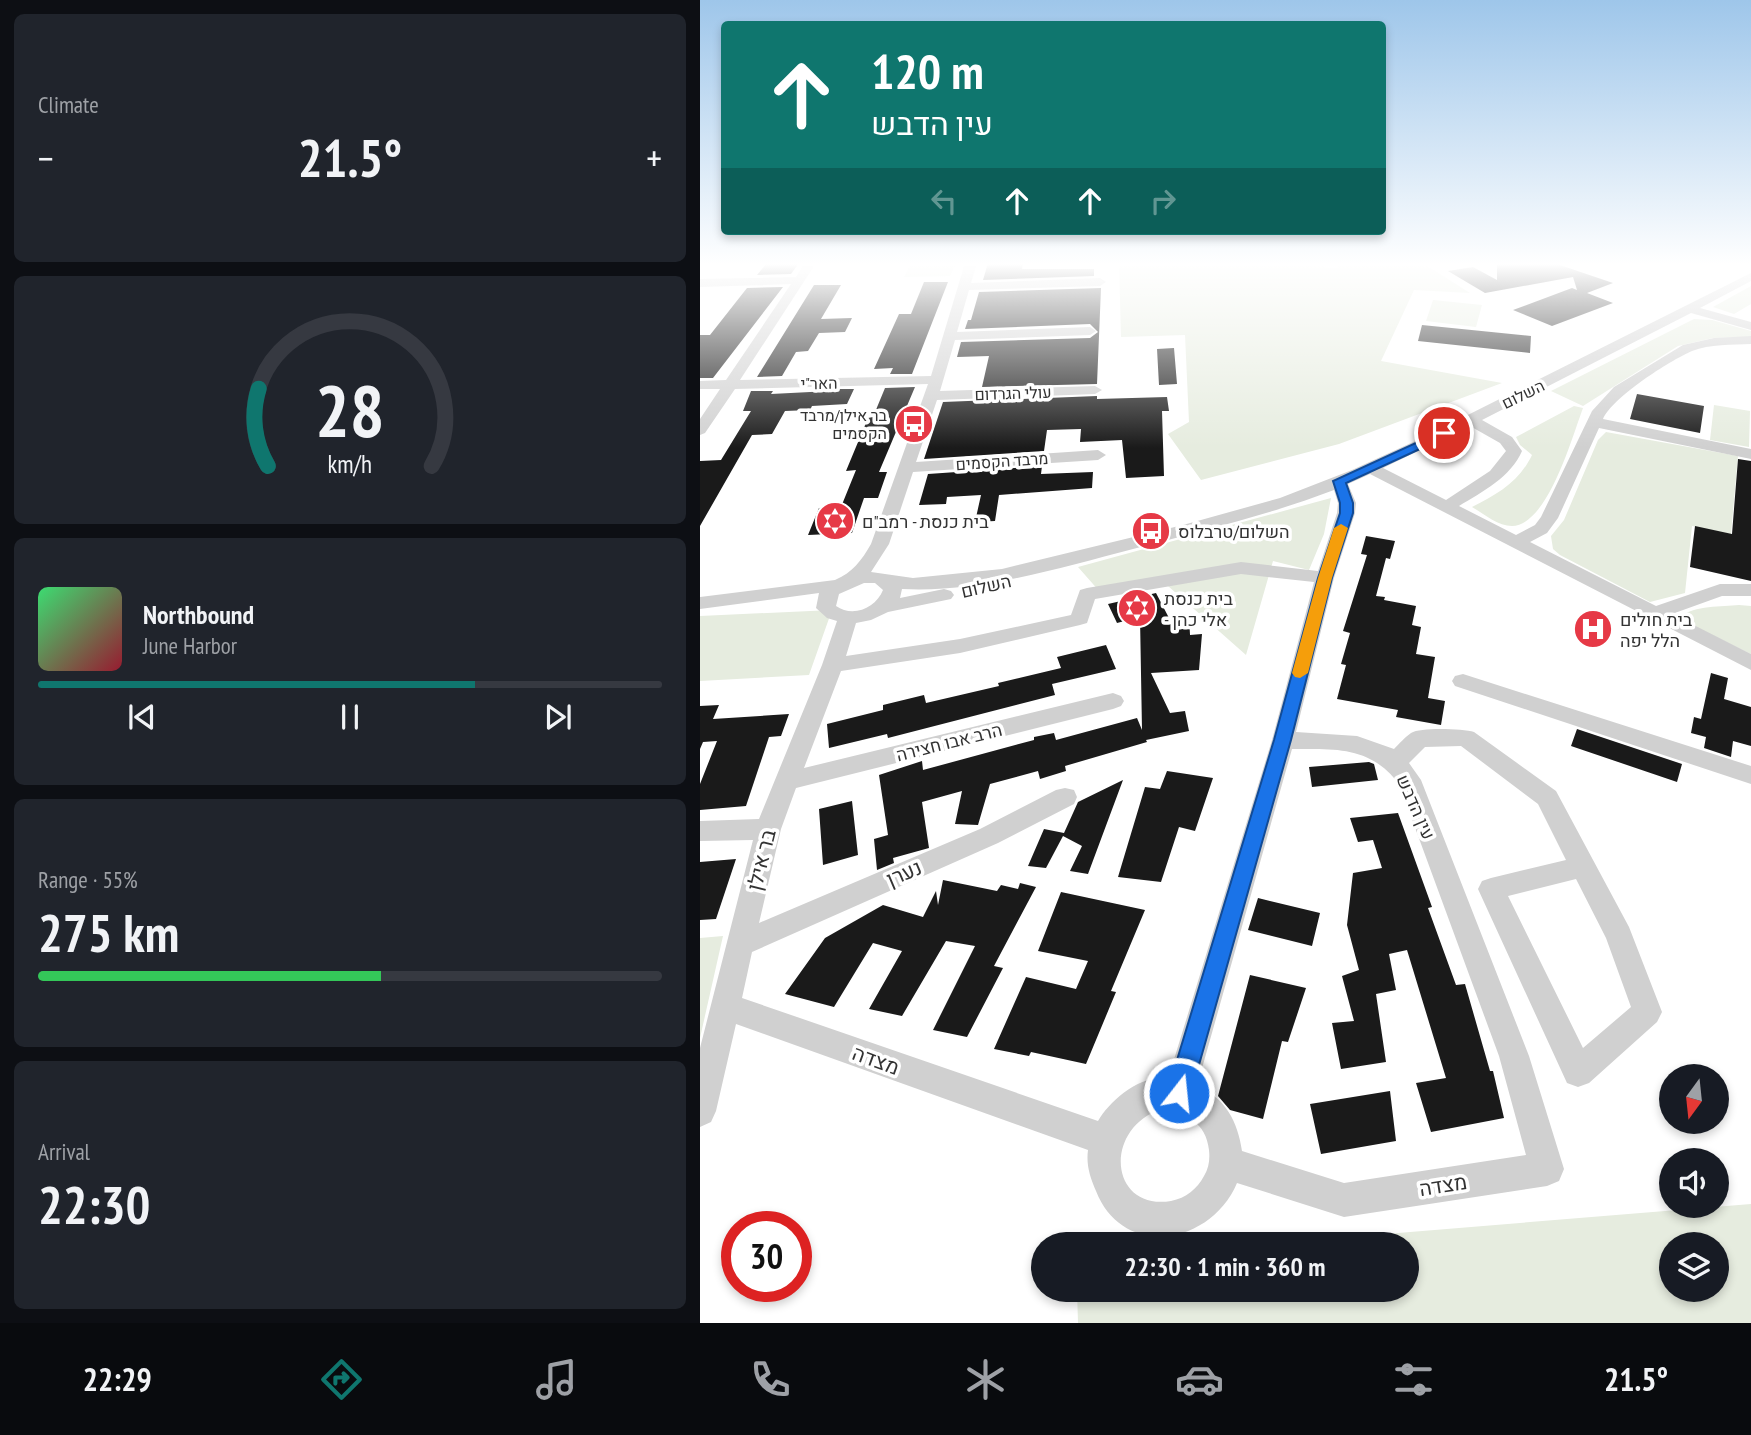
<!DOCTYPE html>
<meta charset="utf-8">
<style>
:root{--surface:#171b24;--page:#20242c;--text:#f1f3f6;--muted:#9ea1a6;--line:#363941;--accent:#0f766e}
body{margin:0;font-family:"PT Sans Narrow",Heebo,sans-serif;background:var(--page);color:var(--text);height:100vh;display:flex;flex-direction:column;font-size:26px;white-space:nowrap}
*{box-sizing:border-box;margin:0}
p{font-size:23px;color:var(--muted)}
.icon{flex:none;width:38px;height:38px;fill:none;stroke:currentColor;stroke-width:2;stroke-linecap:round;stroke-linejoin:round}
.map{position:relative;flex:1;overflow:hidden}
.side{display:flex;flex-direction:column;gap:14px;padding:14px;background:#0d0f14;width:700px}
.side>*{flex:none}
.hud{position:absolute;left:21px;top:21px;width:665px;height:214px;border-radius:7px;box-shadow:0 4px 10px #0003;background:#0f766e;color:#fff;overflow:hidden}
.needle{width:46px;rotate:195deg}
.buttons{position:absolute;left:959px;top:1064px;display:grid;gap:14px}
.buttons a{display:grid;place-items:center;width:70px;height:70px;border-radius:50%;background:var(--surface);box-shadow:0 4px 10px #0003;font-size:35px}
.speed{position:absolute;left:21px;top:1211px;display:flex;gap:14px;font-size:35px;font-weight:700;text-align:center}
.speed>*{display:grid;place-content:center;width:91px;height:91px;border-radius:50%;background:var(--surface);box-shadow:0 4px 10px #0003;line-height:1}
.speed .limit{border:10px solid #d22;background:#fff;color:#111}
.pin{position:absolute;display:grid;place-items:center;width:60px;height:60px;color:#fff;margin:-30px;border:4px solid #fff;border-radius:50%;box-shadow:0 2px 7px #0007}
.me{position:absolute;width:77px;margin:-38px;rotate:16deg;stroke-linejoin:round;filter:drop-shadow(0 0 5px #0008)}
.turn{display:flex;align-items:center;gap:24px;height:147px;padding:0 35px;font-size:32px}
.turn .icon{width:91px;height:91px;stroke-width:2.5}
.turn b{display:block;font-size:49px;line-height:60px}
.lanes{display:flex;align-items:center;height:66px;padding:0 35px;background:#0003;justify-content:center;gap:35px;direction:ltr}
.lanes .off{opacity:.35}
.big{font-size:52px;font-weight:600;line-height:1.1}
.side .card{flex:1;display:flex;flex-direction:column;justify-content:center;gap:10px;min-width:0;padding:0 24px;border-radius:10px;background:var(--page)}
.side .dial{align-items:center;gap:0}
.dial svg{height:182px;overflow:visible;fill:none;stroke:var(--line);stroke-width:7;stroke-linecap:round;text-anchor:middle}
.dial text{fill:var(--text);stroke:none}
.song{display:flex;align-items:center;gap:21px}
.cover{width:84px;height:84px;border-radius:10px;background:linear-gradient(135deg,hsl(140 70% 55%),hsl(350 70% 35%))}
.played{height:7px;border-radius:4px;background:linear-gradient(90deg,var(--accent) 70%,var(--line) 70%)}
.keys{display:flex;justify-content:space-around;direction:ltr}
.heat{display:flex;justify-content:space-between;align-items:center;font-size:38px;direction:ltr}
.charge{height:10px;border-radius:5px;background:linear-gradient(90deg,#34c759 55%,var(--line) 0)}
.trip{position:absolute;left:331px;top:1232px;width:388px;height:70px;border-radius:35px;background:var(--surface);box-shadow:0 4px 10px #0003;font-weight:600;line-height:70px;text-align:center}
.tab-bar{display:flex;height:112px;justify-content:space-around;align-items:center;background:#090b0e;color:var(--muted)}
.tab-bar .icon{width:49px;height:49px}
.tab-bar .current{color:var(--accent)}
.tab-bar b{font-size:32px;color:var(--text)}
main{display:flex;flex:1;min-height:0}
.map>svg:first-child{display:block}
.green{fill:#e6ecdf;fill-rule:evenodd}
.building{fill:#1a1a1a}
.lines{fill:none;stroke-linecap:round;stroke-linejoin:round}
.minor{fill:#d0d0d0;fill-rule:evenodd}
.route{fill:#1a73e8;stroke:#114b97;stroke-width:2}
.slow{fill:#f59e0b}
.labels{text-anchor:middle;dominant-baseline:central;stroke-width:7;stroke-linejoin:round;paint-order:stroke}
.far-street-label{font-size:16px;fill:#333;stroke:#fff}
.far-poi-label{font-size:16px;fill:#333;stroke:#fff;text-anchor:end}
.poi-label{font-size:18px;fill:#333;stroke:#fff;text-anchor:start}
.street-label{font-size:18px;fill:#333;stroke:#fff}
.near-street-label{font-size:21px;fill:#333;stroke:#fff}
</style>
<main>
<section class="side">
<div class="card"><p>Climate</p>
<div class="heat"><a>−</a><b class="big">21.5°</b><a>+</a></div>
</div>
<div class="card dial"><svg viewBox="0 0 100 80">
<path d="M14 69A42 42 0 1 1 86 69"/>
<path d="M14 69A42 42 0 0 1 10 35" stroke="#0f766e"/>
<text x="50" y="56" font-size="32" font-weight="700">28</text>
<text x="50" y="72" font-size="11">km/h</text>
</svg></div>
<div class="card">
<div class="song"><i class="cover"></i><div><b>Northbound</b><p>June Harbor</p></div></div>
<div class="played"></div>
<div class="keys"><svg class="icon" aria-label="previous" viewBox="0 0 24 24"><path d="M18 5L8 12l10 7zM5 5v14"/></svg><svg class="icon" aria-label="pause" viewBox="0 0 24 24"><path d="M8 5v14M16 5v14"/></svg><svg class="icon" aria-label="next" viewBox="0 0 24 24"><path d="M6 5l10 7-10 7zM19 5v14"/></svg></div>
</div>
<div class="card"><p>Range · 55%</p><b class="big">275 km</b><div class="charge"></div></div>
<div class="card"><p>Arrival</p><b class="big">22:30</b></div>
</section>
<div class="map">
<svg width="1051" height="1323" viewBox="0 0 1051 1323">
<rect width="100%" height="100%" fill="#fff"/>
<path class="green" d="M211 263H256L250 276 204 277Z
M419 263H582L634 268 651 263H692L729 267 770 293 714 290 681 361 802 383 639 444 501 480 468 434 489 422 485 335 421 337Z
M1051 286V304L1034 314 1013 307Z
M733 300 782 305 776 327 726 321Z
M994 319 1012 320 1051 331V337L1013 338 978 346 883 406 851 391Z
M1014 405 1050 411 1049 447 1010 440Z
M874 406 883 408C872 437 848 525 812 526 798 526 784 514 772 507 798 494 819 482 832 455L820 445 816 437Z
M906 432 1038 456 1031 534 992 526 985 593 950 602 860 555 853 549 851 536 864 520 898 440Z
M631 498 624 534 609 570 573 561 546 655 468 586 400 592 378 567Z
M1039 605 1051 606V654L998 628 981 617C994 605 1022 607 1039 605Z
M132 610 109 675 0 681V616Z
M23 936 0 1038V938Z
M1051 1204V1323H378L377 1290H707V1244H563ZM1017 1244V1290H971V1244Z"/>
<path class="building" d="M67 263H99L91 274 57 275Z
M288 263H323L322 269H394V276L283 280Z
M797 263H854L913 283 887 293 913 303 852 326 813 310 872 288 877 290 873 277 785 293 748 271 773 267 797 280Z
M224 282H248L212 374H190L193 368 174 369 199 314H211Z
M114 285H141L121 319 152 318 145 332 119 333 108 351 96 352 82 376 57 377Z
M83 287 13 378H0V335H10L47 288Z
M401 288 397 384 282 387 289 356 257 357 261 342 390 338 398 332 390 324 265 329 268 320H271L279 292Z
M722 325 831 336 830 353 718 341Z
M474 348 477 384 459 385 457 349Z
M215 387 179 472H187L178 498H164L152 533 108 535 119 508 141 507 156 470 146 471 168 418 173 417 185 388Z
M132 389H154L147 404 112 406 110 410 85 411 72 434 52 435 0 526V461L21 460 51 411H43L51 391H73L71 394 130 391Z
M937 394 1004 406 1000 433 930 419Z
M397 396V399L467 397 469 411H462L464 476 426 478 422 440 380 442 381 429 347 430 344 451 224 459 243 402Z
M1038 459 1051 461V581L990 567 995 526 1032 534Z
M342 466 341 474 393 472 392 488 299 495 295 521 275 522 281 495 247 497 246 504 219 505 228 474Z
M666 536 695 541 690 559 686 558 676 596 685 597 684 600 716 606 712 625 721 627 716 654 735 657 728 698 745 701 741 725 696 717 698 710 637 699 646 665 641 664 650 633 643 631 667 555 661 554Z
M456 593 469 618 489 616 490 635 502 634 499 670 451 673 470 713 485 711 489 731 446 740 447 742 365 766 366 771 340 779 338 771 290 784 278 825 255 824 262 791 222 802 229 848 193 858 194 863 177 870 174 839 188 835 179 775 222 761 223 770 334 740V737L354 733 356 740 437 718 442 730 440 617 417 623 408 604Z
M406 645 416 669 352 684 355 695 188 738 187 734 129 748 127 724 183 710V705L224 695 226 703 299 686 298 683 361 668 357 657Z
M1011 673 1028 678 1024 699 1051 707V746L1033 741 1031 757 1004 748 1006 737 991 733 994 717 1001 719Z
M19 705 13 719 89 714 81 736 69 737 46 806 0 810V784L17 741 3 742 0 749V706Z
M877 729 982 764 977 782 871 746Z
M669 762 674 764 678 780 612 787 609 767Z
M467 771 513 778 495 831 479 827 461 882 418 877 445 787 460 789Z
M423 780 388 874 370 871 382 846 363 836 346 868 328 866 344 829 364 833 378 802Z
M152 801 158 855 123 865 119 809Z
M698 813 732 907 728 908 756 985 765 984 790 1071H793L804 1118 731 1132 716 1083 746 1078 707 950 689 954 696 990 676 994 686 1062 641 1069 632 1023 654 1021 642 976 659 970 647 925 653 873 682 868 673 840 658 842 650 818Z
M36 859 16 919 0 920V862Z
M243 880 297 891 301 885 318 889 320 883 336 887 294 966 303 968 267 1037 233 1030 275 946 246 941 202 1016 169 1009 202 951 173 943 134 1007 85 994 125 938 183 905 223 917 236 891 238 905Z
M361 892 445 910 411 991 416 992 386 1064 331 1052 329 1056 294 1049 326 977 376 989 388 961 338 951Z
M558 898 620 913 612 946 548 930Z
M550 975 606 988 588 1042 582 1041 563 1119 530 1110 518 1096Z
M690 1091 696 1141 621 1154 610 1104Z"/>
<g class="lines">
<path class="minor" d="M105 263H116L40 380 231 376 265 263H277L271 283 400 278 406 282 400 286 269 290 257 332 390 327 396 331 390 335 255 340 240 391 395 386 402 390 395 394 237 400 216 462 398 450 406 455 398 460 213 472 189 544 171 572 213 578 302 569 483 525 580 498 652 470 722 438 1051 273V281L1000 308 1051 322V330L991 313 782 420 812 437 822 451C811 477 782 492 759 506L816 535 835 525 841 517 892 411 914 387 983 345 1014 338 1051 336V344C1032 345 1010 344 992 351 969 361 913 397 903 419L1051 449V459L899 428 858 518 847 533 830 542 956 606 1020 584H1051V596H1022L972 614 1051 654V670L670 474 648 484 656 503 655 513 634 578 596 732 657 736 694 749C699 744 705 737 711 733 721 727 763 729 774 732L856 791 929 927 962 1012 957 1022 889 1083 878 1087 867 1083 778 889 782 881 791 878 866 860 838 804 761 746 725 747 709 763 721 780 829 1056 864 1169 859 1181 847 1186 644 1217 537 1183C511 1245 423 1260 396 1191 390 1177 386 1165 388 1150L36 1024 16 1111 11 1122 0 1127V1048L53 840 0 841V821L59 819 122 665 137 621 127 618 116 608 119 593 0 609V597L135 580C152 573 162 560 171 544L228 384 35 389 5 433 0 435V419L20 389H0V381L26 380 91 284 0 287V279L96 277ZM770 426 800 443 806 451 790 471 746 500 683 468ZM634 490 638 503 637 513 618 571 541 562 387 588 380 590 371 615 260 639 146 656 156 623 171 620 188 612 251 599 254 595 251 591 244 589 200 598 202 589C280 593 359 568 433 549 501 531 569 515 634 490ZM541 574 614 582 572 740 468 1079C442 1073 410 1100 398 1121L42 998 52 952 298 843 374 804 377 797 374 790 365 788 356 790 280 829 59 923 81 829 96 788 413 709 421 706 424 701 421 696 413 693 104 768 141 671 260 653 380 625 387 623 395 599ZM164 583H175L183 590C176 608 153 618 136 606L139 594ZM592 749C636 749 670 746 699 784L799 1056 826 1155 644 1183 542 1151C538 1122 525 1097 497 1086ZM876 879 906 938 931 1007 883 1048 808 896ZM461 1109C486 1114 506 1122 509 1150 510 1159 509 1168 504 1176 497 1189 486 1198 471 1201 410 1211 402 1130 461 1109Z
M763 674 1051 766V784L755 686 752 681 755 676Z"/>
</g>
<linearGradient id="sky" x2="0" y2="1"><stop stop-color="#9ec6ea"/><stop offset="0.59" stop-color="#fff"/><stop offset="1" stop-color="#fff" stop-opacity="0"/></linearGradient>
<rect width="1051" height="448" fill="url(#sky)"/>
<path class="route" d="M744 430 748 431V436L646 483 653 503V513L632 578 591 740 491 1093 488 1102 479 1105 471 1102 467 1093 574 740 618 578 640 513V503L633 481Z"/>
<path class="slow" d="M641 524 648 528 632 578 608 673 600 678 595 677 592 673 618 578 634 528Z"/>
<defs>
<g id="bus-disc" transform="scale(2.0125)"><circle r="9.5" fill="#e63946" stroke="#fff"/><path d="M-5-6H5V4H4V6H2V4H-2V6H-4V4H-5ZM-3.5-4V0h7V-4ZM-3.5 1.2v1.5H-2V1.2ZM2 1.2v1.5H3.5V1.2Z" fill="#fff"/></g>
<g id="synagogue-disc" transform="scale(2.0125)"><circle r="9.5" fill="#e63946" stroke="#fff"/><path d="M0-6.5L5.6 3.2H-5.6ZM0 6.5L5.6-3.2H-5.6Z" fill="#fff"/></g>
<g id="hospital-disc" transform="scale(2.0125)"><circle r="9.5" fill="#e63946" stroke="#fff"/><path d="M-5-5h3v3.5h4V-5h3V5h-3V1.5h-4V5h-3Z" fill="#fff"/></g>
</defs>
<g fill-rule="evenodd">
<use href="#bus-disc" x="214" y="424"/>
<use href="#synagogue-disc" x="135" y="521"/>
<use href="#bus-disc" x="451" y="531"/>
<use href="#synagogue-disc" x="437" y="608"/>
<use href="#hospital-disc" x="893" y="629"/>
</g>
<g class="labels">
<g class="far-street-label">
<text transform="translate(119 383) rotate(-1)">האר"י</text>
<text transform="translate(313 393) rotate(-2)">עולי הגרדום</text>
<text transform="translate(823 394) rotate(-26)">השלום</text>
<text transform="translate(302 461) rotate(-4)">מרבד הקסמים</text>
</g>
<g class="far-poi-label">
<text x="187" y="415">בר אילן/מרבד<tspan x="187" dy="18">הקסמים</tspan></text>
</g>
<g class="poi-label">
<text x="162" y="521">בית כנסת - רמב"ם</text>
<text x="478" y="531">השלום/טרבלוס</text>
<text x="464" y="598">בית כנסת<tspan x="464" dy="21">- אלי כהן</tspan></text>
<text x="920" y="619">בית חולים<tspan x="920" dy="21">הלל יפה</tspan></text>
</g>
<g class="street-label">
<text transform="translate(286 586) rotate(-13)">השלום</text>
<text transform="translate(249 742) rotate(-14)">הרב אבו חצירה</text>
<text transform="translate(716 807) rotate(66)">עין הדבש</text>
</g>
<g class="near-street-label">
<text transform="translate(61 860) rotate(-76)">בר אילן</text>
<text transform="translate(204 873) rotate(-23)">נערן</text>
<text transform="translate(176 1060) rotate(20)">מצדה</text>
<text transform="translate(743 1185) rotate(-9)">מצדה</text>
</g>
</g>
</svg>
<div class="buttons">
<a><svg class="needle" viewBox="-14 -14 28 28"><path d="M0-13l5 13h-10z" fill="#e53935"/><path d="M0 13l5-13h-10z" fill="#9ea1a6"/></svg></a>
<a><svg class="icon" aria-label="sound" viewBox="0 0 24 24"><path d="M4 9h4l5-4v14l-5-4H4zM17 9q2 3 0 6"/></svg></a>
<a><svg class="icon" aria-label="layers" viewBox="0 0 24 24"><path d="M12 4l9 5-9 5-9-5zM3 14l9 5 9-5"/></svg></a>
</div>
<div class="speed"><div class="limit">30</div></div>
<div class="pin" style="left:744px;top:433px;background:#d93025"><svg class="icon" aria-label="arrive" viewBox="0 0 24 24"><path d="M6 21V4h12l-3 4 3 4H6"/></svg></div>
<svg class="me" style="left:479px;top:1093px" viewBox="-20 -20 40 40"><circle r="17" fill="#1a73e8" stroke="#fff" stroke-width="3"/><path d="M0-11L8 9 0 5-8 9z" fill="#fff"/></svg>
<div class="trip">22:30 · 1 min · 360 m</div>
<div class="hud">
<div class="turn"><svg class="icon" aria-label="ahead" viewBox="0 0 24 24"><path d="M12 20V5M6 11l6-6 6 6"/></svg><div><b>120 m</b>עין הדבש</div></div>
<div class="lanes"><svg class="icon off" aria-label="left" viewBox="0 0 24 24"><path d="M17 20v-9H6M10 6l-5 5 5 5"/></svg><svg class="icon" aria-label="ahead" viewBox="0 0 24 24"><path d="M12 20V5M6 11l6-6 6 6"/></svg><svg class="icon" aria-label="ahead" viewBox="0 0 24 24"><path d="M12 20V5M6 11l6-6 6 6"/></svg><svg class="icon off" aria-label="right" viewBox="0 0 24 24"><path d="M7 20v-9h11M14 6l5 5-5 5"/></svg></div>
</div>
</div>
</main>
<nav class="tab-bar">
<b>22:29</b>
<svg class="icon current" aria-label="directions" viewBox="0 0 24 24"><path d="M12 3l9 9-9 9-9-9zM9 14v-3h6M13 9l2 2-2 2"/></svg>
<svg class="icon" aria-label="music" viewBox="0 0 24 24"><path d="M9 18V5l10-2v13"/><circle cx="6" cy="18" r="3"/><circle cx="16" cy="16" r="3"/></svg>
<svg class="icon" aria-label="phone" viewBox="0 0 24 24"><path d="M5 4h4l2 5-3 2q2 4 5 5l2-3 5 2v4C11 20 4 13 5 4z"/></svg>
<svg class="icon" aria-label="climate" viewBox="0 0 24 24"><path d="M12 3v18M4 7l16 10M4 17L20 7"/></svg>
<svg class="icon" aria-label="car" viewBox="0 0 24 24"><path d="M5 17H2v-5l4-1 3-4h7l3 4 3 1v5h-3M9 17h6M6 11h13"/><circle cx="7" cy="17" r="2"/><circle cx="17" cy="17" r="2"/></svg>
<svg class="icon" aria-label="filters" viewBox="0 0 24 24"><path d="M4 7h16M4 17h16"/><circle cx="9" cy="7" r="2"/><circle cx="15" cy="17" r="2"/></svg>
<b>21.5°</b>
</nav>
